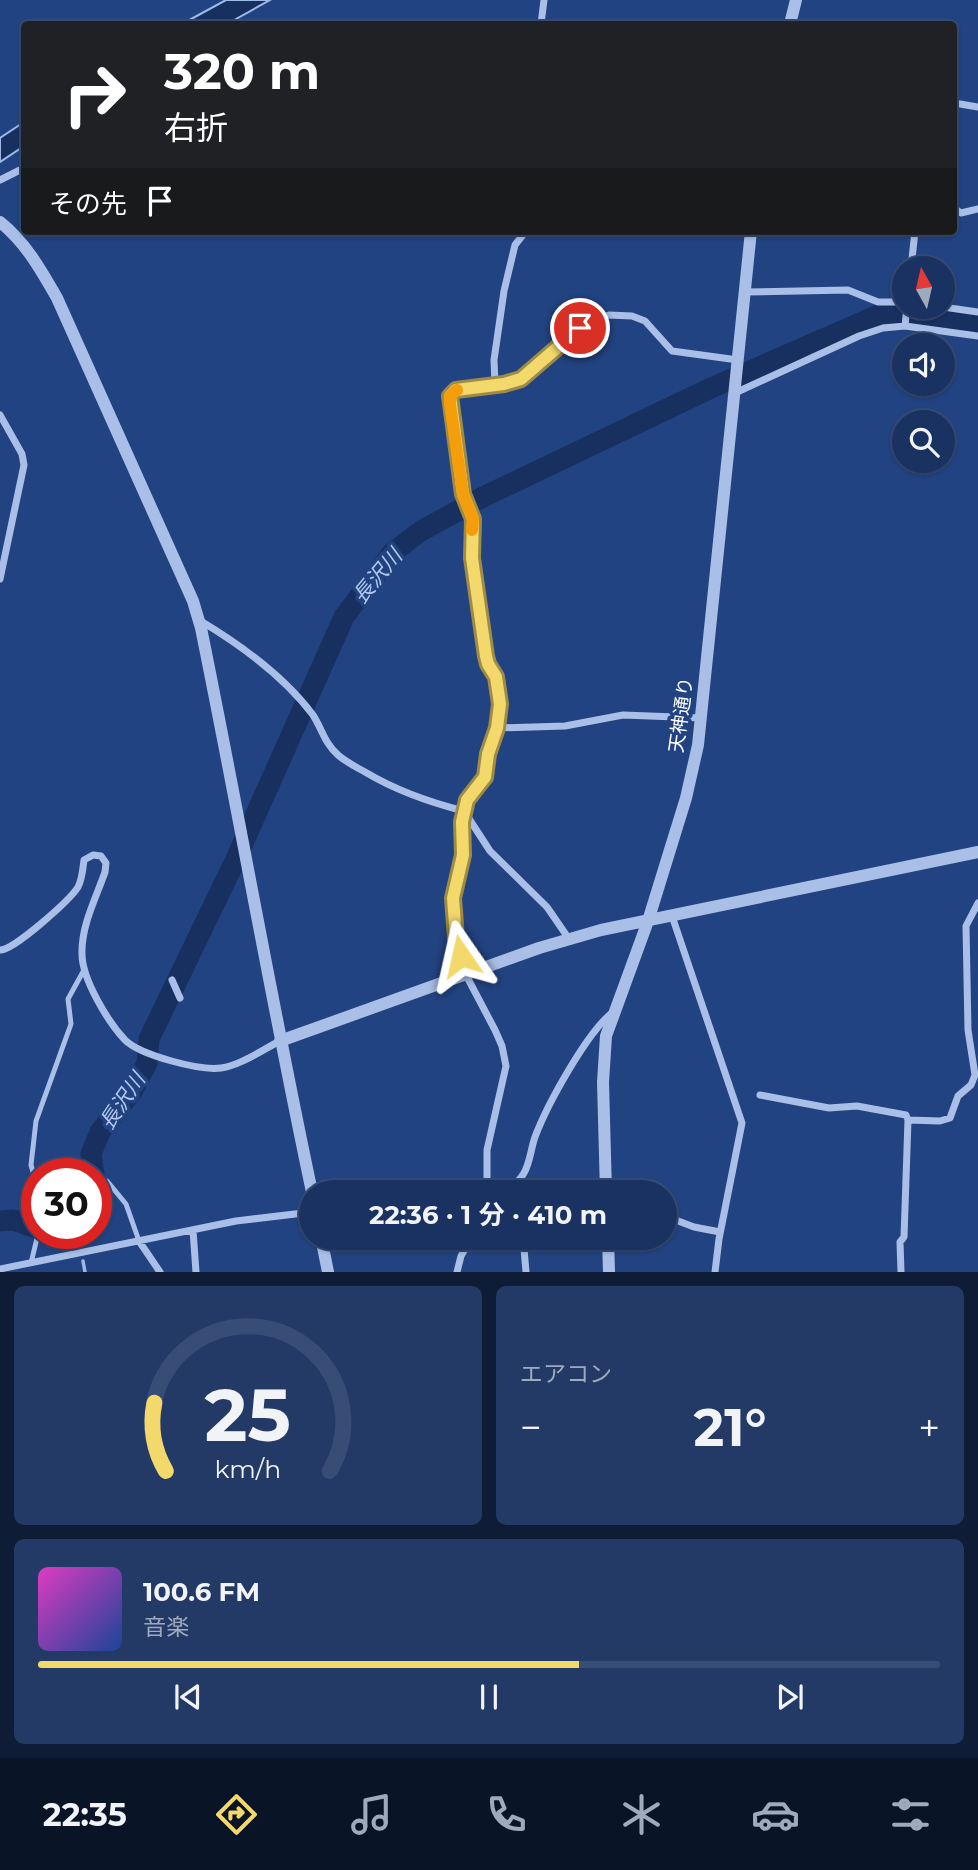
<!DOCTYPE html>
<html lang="ja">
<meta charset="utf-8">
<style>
:root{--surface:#1a3261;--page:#233a67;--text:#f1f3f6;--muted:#9faabd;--line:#384d76;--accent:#f3d86b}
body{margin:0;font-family:Montserrat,"Noto Sans JP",sans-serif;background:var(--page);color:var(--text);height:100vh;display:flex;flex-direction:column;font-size:26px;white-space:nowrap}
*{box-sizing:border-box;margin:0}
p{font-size:23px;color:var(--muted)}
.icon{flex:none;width:38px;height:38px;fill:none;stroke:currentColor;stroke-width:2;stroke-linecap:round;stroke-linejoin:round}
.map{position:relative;height:1272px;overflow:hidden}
.drawer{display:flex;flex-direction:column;gap:14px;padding:14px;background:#0e1c35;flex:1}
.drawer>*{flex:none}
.banner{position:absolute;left:21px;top:21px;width:936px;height:214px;border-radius:7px;box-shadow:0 2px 5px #0004,0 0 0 2px var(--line);background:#202124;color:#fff;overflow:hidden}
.needle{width:46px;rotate:352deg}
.controls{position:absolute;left:892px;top:256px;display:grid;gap:14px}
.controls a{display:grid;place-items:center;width:63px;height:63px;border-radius:50%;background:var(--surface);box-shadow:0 2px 5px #0004,0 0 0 2px var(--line);font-size:35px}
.speed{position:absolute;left:21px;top:1158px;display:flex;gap:14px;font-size:35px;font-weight:700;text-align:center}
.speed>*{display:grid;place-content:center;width:91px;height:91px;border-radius:50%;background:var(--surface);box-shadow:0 2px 5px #0004,0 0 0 2px var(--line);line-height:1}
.speed .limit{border:10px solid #d22;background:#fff;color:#111}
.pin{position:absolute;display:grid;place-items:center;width:60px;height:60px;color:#fff;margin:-30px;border:4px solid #fff;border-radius:50%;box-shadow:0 2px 7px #0007}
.me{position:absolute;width:77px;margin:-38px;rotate:349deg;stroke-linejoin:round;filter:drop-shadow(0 0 5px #0008)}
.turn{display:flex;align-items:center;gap:24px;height:147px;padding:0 28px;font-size:32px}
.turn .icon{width:91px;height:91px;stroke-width:2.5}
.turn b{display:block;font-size:49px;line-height:60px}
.then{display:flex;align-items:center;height:66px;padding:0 28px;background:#0003;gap:14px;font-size:26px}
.big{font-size:52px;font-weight:700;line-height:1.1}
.drawer .card{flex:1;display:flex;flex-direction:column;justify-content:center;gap:10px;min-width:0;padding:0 24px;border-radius:10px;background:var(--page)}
.drawer .dial{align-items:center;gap:0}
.dial svg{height:182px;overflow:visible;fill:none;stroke:var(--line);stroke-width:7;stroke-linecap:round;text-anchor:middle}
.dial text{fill:var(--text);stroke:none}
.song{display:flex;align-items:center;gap:21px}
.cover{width:84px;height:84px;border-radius:10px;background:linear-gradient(135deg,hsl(310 70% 55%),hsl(220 70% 35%))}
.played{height:7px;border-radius:4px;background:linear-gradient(90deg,var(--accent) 60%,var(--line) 60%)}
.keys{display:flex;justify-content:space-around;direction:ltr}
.heat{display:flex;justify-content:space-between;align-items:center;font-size:38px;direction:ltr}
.drawer .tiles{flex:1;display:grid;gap:14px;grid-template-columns:1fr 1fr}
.card:last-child{grid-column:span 2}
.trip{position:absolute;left:299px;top:1180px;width:378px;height:70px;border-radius:35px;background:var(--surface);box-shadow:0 2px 5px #0004,0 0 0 2px var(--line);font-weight:700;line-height:70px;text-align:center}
.menu{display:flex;height:112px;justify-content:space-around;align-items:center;background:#0a1427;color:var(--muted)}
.menu .icon{width:49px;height:49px}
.menu .active{color:var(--accent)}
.menu b{font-size:32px;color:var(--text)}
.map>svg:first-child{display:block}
.water{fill:#183060;stroke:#9db9e8;stroke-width:2}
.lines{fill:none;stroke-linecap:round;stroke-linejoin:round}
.stream{stroke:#9db9e8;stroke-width:3.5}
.river{stroke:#183060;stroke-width:21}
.service{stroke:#a9bfe7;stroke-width:5}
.minor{stroke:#a9bfe7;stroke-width:7}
.tertiary{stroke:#a9bfe7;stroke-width:12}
.route-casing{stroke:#9e8c46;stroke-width:18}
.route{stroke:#f3d86b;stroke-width:12}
.slow{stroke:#f59e0b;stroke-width:12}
.labels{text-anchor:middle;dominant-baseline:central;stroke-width:7;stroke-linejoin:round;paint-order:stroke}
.street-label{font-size:19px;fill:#fff;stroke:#224381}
.water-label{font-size:21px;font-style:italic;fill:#b4c9ef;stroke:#224381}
</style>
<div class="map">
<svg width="978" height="1272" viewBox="0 0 978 1272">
<rect width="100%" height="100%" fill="#224381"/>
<path class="water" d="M226 0H270L227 24H182Z
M24 122V146L0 162V138Z"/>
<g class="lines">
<path class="stream" d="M78 1234 80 1242
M83 1261 85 1272"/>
<path class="river" d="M94 1174 91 1154 100 1132 133 1090 147 1063 149 1039 235 861 344 617 392 553 421 531 483 497 711 388 883 313 921 314 978 323
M96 1187 100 1207 96 1215
M0 1221 13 1220 37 1228"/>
<path class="service" d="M37 1186 31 1165 36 1121 71 1024 68 999 84 970
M96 1186 107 1181 126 1204 139 1241
M31 1263 38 1234"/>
<path class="minor" d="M541 24 544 0
M954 103 978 107
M0 180 24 168
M954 208 961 213 978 209
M911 268 915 231
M745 292 848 290 878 302H905
M936 306 978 312
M905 326 907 306
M495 385 494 360 504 291 515 245 526 231
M735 393 859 336 883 328 905 326 978 336
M0 415 22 454 24 465 0 579
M199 620C241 645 283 675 313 715 322 729 325 744 338 755 346 762 356 767 365 772 397 791 428 802 464 811L490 851 547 907 569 939
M497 728 565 726 623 715 702 718
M672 916 742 1123 719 1239 715 1272
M0 950C13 951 70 900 78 887 82 880 83 868 84 860L93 855 101 856 106 863 105 872C96 898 81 926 82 954 82 979 108 1022 125 1040 140 1055 200 1071 221 1068 241 1065 262 1050 280 1041
M172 980 180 998
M760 1095 829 1108 857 1106 906 1115 908 1120 904 1237 900 1242 901 1272
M908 1120 940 1121 950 1118 958 1096 971 1085 975 1075 968 1030 966 926 978 903
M487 1192V1150L506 1066 502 1046 495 1030 466 975 456 938 453 898 463 855 464 811 467 800 485 777 488 754 497 728 500 704 497 677 488 664 487 656 472 558 473 519 463 494 450 396 456 390 504 384 521 379 580 328 593 320 609 315 632 316 645 321 672 351 738 360
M498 1192C509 1189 518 1184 524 1173 530 1163 531 1148 535 1137 547 1105 587 1032 613 1012
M665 1216 694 1227 720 1232
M193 1230 196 1272
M523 1237 526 1272
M139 1241 160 1272
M0 1269 236 1221 312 1212
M457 1272 461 1256 472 1237"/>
<path class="tertiary" d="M790 24 796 0
M0 222C26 243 41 270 57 298L193 601 201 628C239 815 272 1004 312 1192
M280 1041 539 948 601 930 978 852
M606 1192 603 1082 606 1036 648 921 686 798 698 745 751 231
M321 1237 328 1272
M608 1237 609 1272"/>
</g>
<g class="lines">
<g class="route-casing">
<path id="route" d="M461 956 456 938 453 898 463 855 462 822 467 800 485 777 488 754 497 728 500 704 496 677 488 664 486 656 472 558 473 519 463 494 450 396 456 390 504 384 521 379 580 328"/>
</g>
<use href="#route" class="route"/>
<path class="slow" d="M457 390 450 396V404L463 494 473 519 472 530"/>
</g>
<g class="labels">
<g class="street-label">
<text transform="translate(681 715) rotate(-82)">天神通り</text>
</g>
<g class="water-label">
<text transform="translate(377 576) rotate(-50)">長沢川</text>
<text transform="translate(122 1101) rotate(-56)">長沢川</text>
</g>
</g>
</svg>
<div class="controls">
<a><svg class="needle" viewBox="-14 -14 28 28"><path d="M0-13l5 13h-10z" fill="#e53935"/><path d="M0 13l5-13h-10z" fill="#9faabd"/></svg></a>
<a><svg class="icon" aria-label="sound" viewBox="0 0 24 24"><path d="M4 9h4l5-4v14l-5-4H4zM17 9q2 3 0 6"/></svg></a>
<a><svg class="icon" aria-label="search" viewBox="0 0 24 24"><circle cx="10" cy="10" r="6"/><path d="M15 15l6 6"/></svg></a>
</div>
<div class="speed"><div class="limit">30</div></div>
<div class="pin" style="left:580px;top:328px;background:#d93025"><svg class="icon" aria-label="arrive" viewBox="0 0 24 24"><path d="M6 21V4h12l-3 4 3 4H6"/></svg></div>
<svg class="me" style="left:461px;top:956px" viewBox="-20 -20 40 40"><path d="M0-17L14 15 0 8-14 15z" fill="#f3d86b" stroke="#fff" stroke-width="4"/></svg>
<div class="trip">22:36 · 1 分 · 410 m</div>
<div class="banner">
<div class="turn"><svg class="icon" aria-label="right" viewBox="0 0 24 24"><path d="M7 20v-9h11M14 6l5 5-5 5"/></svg><div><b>320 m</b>右折</div></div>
<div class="then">その先<svg class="icon" aria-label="arrive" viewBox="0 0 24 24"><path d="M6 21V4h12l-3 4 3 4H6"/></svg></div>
</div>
</div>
<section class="drawer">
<div class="tiles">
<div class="card dial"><svg viewBox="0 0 100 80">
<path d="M14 69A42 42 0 1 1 86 69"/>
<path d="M14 69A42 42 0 0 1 9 39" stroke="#f3d86b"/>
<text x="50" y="56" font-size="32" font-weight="700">25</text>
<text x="50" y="72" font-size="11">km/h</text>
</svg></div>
<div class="card"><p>エアコン</p>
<div class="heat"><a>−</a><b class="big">21°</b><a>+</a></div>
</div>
<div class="card">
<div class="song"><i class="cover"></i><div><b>100.6 FM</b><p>音楽</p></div></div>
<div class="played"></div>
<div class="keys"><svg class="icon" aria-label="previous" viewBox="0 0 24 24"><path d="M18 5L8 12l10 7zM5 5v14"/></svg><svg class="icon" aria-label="pause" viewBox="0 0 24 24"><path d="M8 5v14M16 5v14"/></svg><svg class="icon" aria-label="next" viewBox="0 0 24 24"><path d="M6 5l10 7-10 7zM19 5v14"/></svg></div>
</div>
</div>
</section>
<nav class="menu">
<b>22:35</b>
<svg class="icon active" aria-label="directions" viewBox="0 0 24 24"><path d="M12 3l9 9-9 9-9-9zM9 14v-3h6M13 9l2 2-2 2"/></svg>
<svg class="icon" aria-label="music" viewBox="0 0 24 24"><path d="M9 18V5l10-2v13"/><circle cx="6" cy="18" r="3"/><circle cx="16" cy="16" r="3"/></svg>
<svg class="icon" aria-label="phone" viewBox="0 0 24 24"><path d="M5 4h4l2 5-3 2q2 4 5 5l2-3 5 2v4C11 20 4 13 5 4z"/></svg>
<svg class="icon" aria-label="climate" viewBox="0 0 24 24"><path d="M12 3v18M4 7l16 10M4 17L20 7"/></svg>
<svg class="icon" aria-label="car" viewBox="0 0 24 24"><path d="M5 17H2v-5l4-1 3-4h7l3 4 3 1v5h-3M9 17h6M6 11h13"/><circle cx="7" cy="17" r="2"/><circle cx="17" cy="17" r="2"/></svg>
<svg class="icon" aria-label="filters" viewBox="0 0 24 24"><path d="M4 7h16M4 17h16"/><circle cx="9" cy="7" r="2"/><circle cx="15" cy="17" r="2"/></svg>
</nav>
